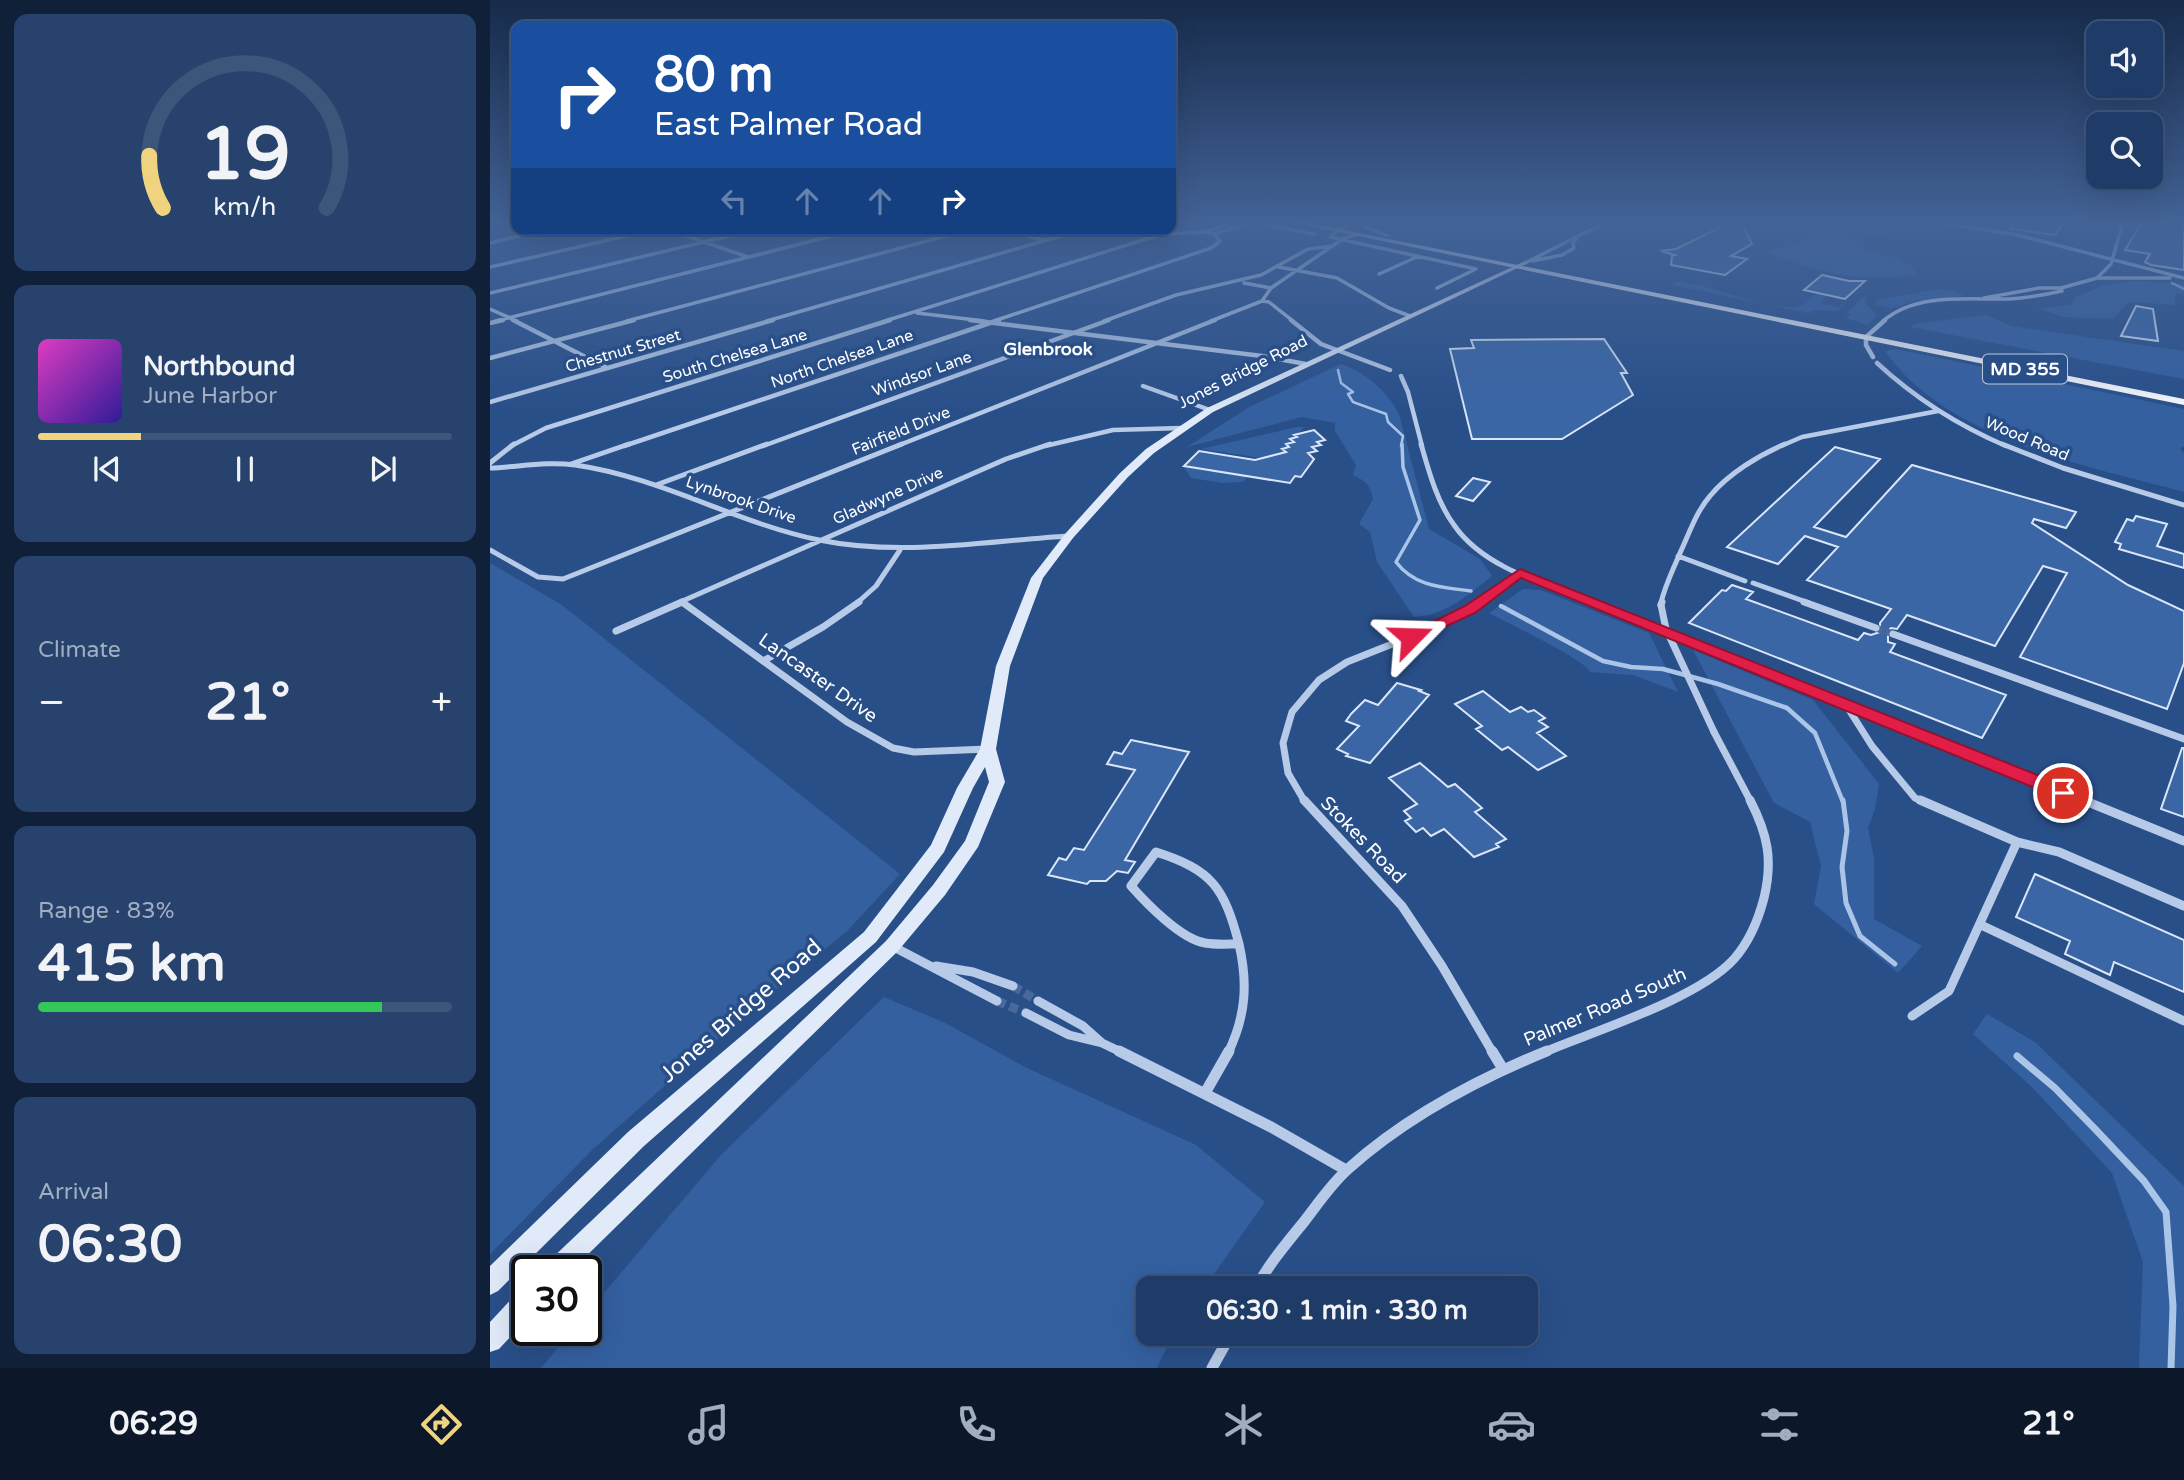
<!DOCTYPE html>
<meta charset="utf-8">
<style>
:root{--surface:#1f3b67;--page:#27426d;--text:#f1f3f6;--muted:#a1adc0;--line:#3c557b;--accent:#efd37e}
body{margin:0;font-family:"Varela Round",sans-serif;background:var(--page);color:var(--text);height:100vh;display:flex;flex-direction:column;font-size:26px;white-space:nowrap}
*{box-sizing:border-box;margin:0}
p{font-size:23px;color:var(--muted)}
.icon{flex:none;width:38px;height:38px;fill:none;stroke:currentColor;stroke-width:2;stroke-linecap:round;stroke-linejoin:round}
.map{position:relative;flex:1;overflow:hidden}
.side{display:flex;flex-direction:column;gap:14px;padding:14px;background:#112039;width:490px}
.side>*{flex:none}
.top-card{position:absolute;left:21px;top:21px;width:665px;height:214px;border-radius:14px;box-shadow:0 7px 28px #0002,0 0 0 2px var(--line);background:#1a4fa0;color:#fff;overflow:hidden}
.controls{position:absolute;left:1596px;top:21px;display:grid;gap:14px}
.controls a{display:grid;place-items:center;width:77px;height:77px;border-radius:14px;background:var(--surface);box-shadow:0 7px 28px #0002,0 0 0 2px var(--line);font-size:35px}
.speed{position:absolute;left:21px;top:1255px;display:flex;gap:14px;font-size:35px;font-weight:700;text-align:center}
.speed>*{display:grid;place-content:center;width:91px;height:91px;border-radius:50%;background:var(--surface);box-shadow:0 7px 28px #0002,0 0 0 2px var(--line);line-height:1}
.speed .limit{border:4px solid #111;border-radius:10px;background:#fff;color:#111}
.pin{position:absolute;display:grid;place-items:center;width:60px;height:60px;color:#fff;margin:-30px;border:4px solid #fff;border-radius:50%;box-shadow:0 2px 7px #0007}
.me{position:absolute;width:77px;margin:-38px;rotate:68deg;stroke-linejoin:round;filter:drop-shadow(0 0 5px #0008)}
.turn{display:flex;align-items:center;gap:24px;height:147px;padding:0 28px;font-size:32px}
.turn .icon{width:91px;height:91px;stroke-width:2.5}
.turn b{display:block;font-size:49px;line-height:60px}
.lanes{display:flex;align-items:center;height:66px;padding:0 28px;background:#0003;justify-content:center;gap:35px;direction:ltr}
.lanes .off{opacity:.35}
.big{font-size:52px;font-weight:700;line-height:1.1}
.side .tile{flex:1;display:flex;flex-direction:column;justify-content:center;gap:10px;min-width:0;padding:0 24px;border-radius:14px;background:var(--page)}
.side .dial{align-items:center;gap:0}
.dial svg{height:182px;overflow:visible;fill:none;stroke:var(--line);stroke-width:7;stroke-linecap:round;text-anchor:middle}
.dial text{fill:var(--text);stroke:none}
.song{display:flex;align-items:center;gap:21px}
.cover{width:84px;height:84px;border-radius:10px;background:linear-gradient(135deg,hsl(310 70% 55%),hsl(250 70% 35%))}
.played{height:7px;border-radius:4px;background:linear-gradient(90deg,var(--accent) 25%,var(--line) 25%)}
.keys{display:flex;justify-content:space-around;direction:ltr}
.heat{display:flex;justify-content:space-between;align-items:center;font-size:38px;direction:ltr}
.charge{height:10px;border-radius:5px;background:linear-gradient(90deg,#34c759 83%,var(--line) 0)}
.trip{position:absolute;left:646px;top:1276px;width:402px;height:70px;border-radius:14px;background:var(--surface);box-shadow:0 7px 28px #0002,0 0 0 2px var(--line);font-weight:700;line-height:70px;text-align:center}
.tabs{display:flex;height:112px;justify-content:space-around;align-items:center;background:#0c1829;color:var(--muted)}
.tabs .icon{width:49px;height:49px}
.tabs .selected{color:var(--accent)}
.tabs b{font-size:32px;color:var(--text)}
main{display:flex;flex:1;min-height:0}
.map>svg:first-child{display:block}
.green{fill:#3460a0}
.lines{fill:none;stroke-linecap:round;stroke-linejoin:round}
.stream-far4{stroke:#abc5e9;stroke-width:2.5}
.stream-far3{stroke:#abc5e9;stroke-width:3.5}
.stream-far2{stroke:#abc5e9;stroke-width:4.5}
.stream-far1{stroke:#abc5e9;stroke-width:5}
.stream{stroke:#abc5e9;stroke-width:7}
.building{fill:#3a66a5;stroke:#dae6f7;stroke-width:2}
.minor-tunnel-far1{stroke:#49699b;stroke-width:7;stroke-dasharray:7 3.5;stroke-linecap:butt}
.minor-tunnel{stroke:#49699b;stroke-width:9;stroke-dasharray:9 4.5;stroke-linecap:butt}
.minor-far5{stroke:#b7cbe8;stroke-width:3.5}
.minor-far4{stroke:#b7cbe8;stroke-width:4.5}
.minor-far3{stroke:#b7cbe8;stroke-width:5}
.minor-far2{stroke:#b7cbe8;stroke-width:7}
.minor-far1{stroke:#b7cbe8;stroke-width:9}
.minor{stroke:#b7cbe8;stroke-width:11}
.tertiary{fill:#b7cbe8;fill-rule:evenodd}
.secondary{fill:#e0eaf8;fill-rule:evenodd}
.primary{fill:#f9fbfe;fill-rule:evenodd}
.minor-bridge{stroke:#b7cbe8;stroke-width:7}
.route{fill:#e11d48;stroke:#92132f;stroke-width:2}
.labels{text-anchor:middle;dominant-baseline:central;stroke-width:7;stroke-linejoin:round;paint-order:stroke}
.far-street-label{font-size:16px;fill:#fff;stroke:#294f89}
.far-neighbourhood-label{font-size:18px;font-weight:bold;fill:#fff;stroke:#294f89}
.shield{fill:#294f89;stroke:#bfcadc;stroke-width:2}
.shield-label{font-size:18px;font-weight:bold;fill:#fff}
.street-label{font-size:19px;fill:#fff;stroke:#294f89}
.near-street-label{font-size:23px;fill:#fff;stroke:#294f89}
</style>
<main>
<section class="side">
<div class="tile dial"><svg viewBox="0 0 100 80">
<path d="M14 69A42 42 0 1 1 86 69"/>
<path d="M14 69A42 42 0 0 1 8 46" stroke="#efd37e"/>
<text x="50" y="56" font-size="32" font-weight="700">19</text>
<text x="50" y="72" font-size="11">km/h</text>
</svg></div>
<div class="tile">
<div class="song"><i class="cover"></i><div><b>Northbound</b><p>June Harbor</p></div></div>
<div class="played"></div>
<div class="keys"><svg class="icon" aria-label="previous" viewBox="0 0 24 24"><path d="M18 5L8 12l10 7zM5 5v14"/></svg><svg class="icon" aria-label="pause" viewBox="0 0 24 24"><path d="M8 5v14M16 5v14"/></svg><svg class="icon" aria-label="next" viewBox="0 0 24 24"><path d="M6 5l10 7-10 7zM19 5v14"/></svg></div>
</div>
<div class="tile"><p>Climate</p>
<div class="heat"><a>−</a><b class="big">21°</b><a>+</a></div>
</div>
<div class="tile"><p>Range · 83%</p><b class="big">415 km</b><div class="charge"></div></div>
<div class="tile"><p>Arrival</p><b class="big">06:30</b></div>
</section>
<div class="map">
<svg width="1694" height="1368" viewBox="0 0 1694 1368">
<rect width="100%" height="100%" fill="#294f89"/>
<path class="green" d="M1332 222H1338L1403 234 1396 238 1326 226Z
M1322 229 1354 233 1372 249 1407 258 1420 265 1428 274C1375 284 1323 272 1275 251L1300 247 1320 238Z
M1646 281 1694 284V294L1685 293V305L1639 302 1623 319 1574 317 1550 309 1582 304 1584 298 1615 285Z
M1186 282C1214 280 1290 318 1314 304 1320 301 1325 294 1330 290L1339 291 1331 304 1349 307 1358 301 1348 311 1328 310 1319 312 1328 315 1182 285Z
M1447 289 1466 291 1474 296 1426 301 1401 308 1384 304 1387 300Z
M1372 297 1377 298 1375 303 1387 315 1378 325 1356 318 1360 314 1357 313Z
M1496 315 1521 326 1694 351V379L1420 327 1428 323Z
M1406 349 1694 409V446L1690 449 1694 453V492C1595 465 1457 440 1395 351Z
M851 364C875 372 898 392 909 414L939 529 990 559 1002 576C978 595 955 616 924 617L887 562 880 532 869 524 883 499C881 485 875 481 863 475L866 465 845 431V423L812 417 697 447 759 407Z
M807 427H814L786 460 711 449Z
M694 467 758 476 753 482 733 483 701 478Z
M0 563 72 605 410 874 357 931 257 1013 102 1150 0 1254Z
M1033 589 1051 590 1159 633 1188 692 1143 675 1100 672C1097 661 1016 622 999 613Z
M1203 650 1323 700 1389 784 1385 809 1378 828 1384 858V919L1432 946 1408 973 1324 904 1331 866 1320 822 1284 803Z
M394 997 455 1023 537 1068 706 1145 775 1202 714 1288H658V1334H683L667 1368H51L83 1330H96V1314L231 1155Z
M1497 1014 1545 1042 1694 1186V1368H1649L1653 1262 1622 1173 1542 1087 1483 1034Z"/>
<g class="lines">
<path class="stream-far4" d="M1682 283 1694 289
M848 370 851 383 863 392 858 394 863 402 896 414 898 422 913 436 911 446"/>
<path class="stream-far3" d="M912 444 913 467 930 520 906 562C925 587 952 587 981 591"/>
<path class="stream-far2" d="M1011 606 1113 661 1141 667 1173 669 1228 684 1297 708 1325 733 1353 802"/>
<path class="stream-far1" d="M1353 800 1357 831 1352 867 1356 903 1370 936 1405 964"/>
<path class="stream" d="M1527 1056 1565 1088 1607 1131 1654 1181 1676 1212 1683 1306 1681 1368"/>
</g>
<path class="building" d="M1241 222H1252L1262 244 1241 256 1257 259 1235 275 1181 265 1182 256 1185 255 1171 251 1186 249Z
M1522 222H1574L1565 235 1521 229Z
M1652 222H1694V270L1661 265 1655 262 1660 254 1635 250Z
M1332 275 1359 281H1375L1355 299 1314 290Z
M1646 306 1663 309 1668 341 1631 336Z
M1114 339 1137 373H1131L1143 395 1072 439H982L960 349 984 348 981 340Z
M824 430 835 440 827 442 831 445 822 447 827 451 818 453 824 459 811 477 805 476 800 483 694 466 709 451 765 460 796 452 792 449 799 447 796 444 804 442 800 439 807 437 804 435Z
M1345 447 1390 459 1324 527 1356 537 1422 465 1586 512 1576 528 1544 519 1542 523 1638 585 1694 611V663L1677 709 1530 657 1577 573 1553 566 1505 646 1417 615 1407 629 1401 628 1398 631V642L1405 644 1400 652 1516 695 1492 738 1199 623 1232 590 1236 591 1242 585 1263 592 1256 599 1368 640 1374 633 1381 635 1390 632V623L1401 609 1317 580 1348 547 1315 536 1288 564 1237 547Z
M983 478 1000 482 983 501 966 496Z
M1646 516 1677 524 1667 546 1694 554V568L1629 549 1631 544 1625 542 1637 519 1643 521Z
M907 683 931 690 929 691 939 695 880 763 856 756 858 754 847 749 869 726 856 721 861 714 875 700 888 705Z
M993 691 1020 712 1031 707 1038 712 1044 710 1055 718 1049 721 1058 727 1047 733 1076 756 1048 770 1018 747 1012 750 986 729 992 726 965 704Z
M641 740 699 752 635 860 645 862 638 873 627 871 616 881H600L597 884 558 875 569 858 576 860 584 848 594 850 645 770 617 764 624 752 632 754Z
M1692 748H1694V817L1671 809Z
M930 763 958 787 965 784 992 808 985 812 1016 839 1006 844 1009 847 984 857 954 829 941 836 933 828 926 832 915 821 921 818 914 811 927 804 899 778Z
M1545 874 1694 940V992L1624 962 1620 975 1575 954 1580 941 1526 917Z"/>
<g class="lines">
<path class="minor-tunnel-far1" d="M1386 628 1403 634"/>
<path class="minor-tunnel" d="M523 986 548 1001
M507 1001 536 1013"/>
<path class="minor-far5" d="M763 222 824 234
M1446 222 1528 235 1694 278
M176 229 258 257
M513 229 553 240
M848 230 840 237 986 269
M724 234 763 222
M0 243 58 229
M1042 261 1072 255 1084 248 1083 243 1088 237
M1035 263 1116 222
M0 267 167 229
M789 267 847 278 899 308 920 316
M889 274 929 256
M1608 278H1680
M754 283 781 288
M947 288 986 269
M0 293 268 229
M1494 298 1549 288H1571L1607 278 1621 264 1633 222
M0 309 27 321
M427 313 494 321
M6 321 369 229
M137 321 482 229
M277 321 595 229
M395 321 672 234 714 232 746 222
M504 321 721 248 730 241 724 234 714 232
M614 321 686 295 771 275 818 249 842 246
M721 321 772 301
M803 321 779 302 772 301 781 288 851 240 867 234
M1393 321C1427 292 1478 300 1519 299 1537 298 1554 295 1572 291L1571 288"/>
<path class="minor-far4" d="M23 320 117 368
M480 320 772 356 816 364
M801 320 831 344 900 370
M0 323 13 320
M1383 357 1376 345V337L1395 320
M0 358 144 320
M1387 363C1426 399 1467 425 1516 446
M911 376 918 392 932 446
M653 386 720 410
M0 402 283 320
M21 446 56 428 400 320
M134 446 509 320
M273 446 619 320
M407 446 725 320
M555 446 623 430 692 428
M1291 446 1312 437 1448 411"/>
<path class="minor-far3" d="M931 444C939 472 947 502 964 525 994 569 1059 585 1105 603
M1512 444 1573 468 1694 505
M0 463 24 444
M81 464 139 444
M0 468C28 467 58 461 85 465 170 477 246 523 329 540 412 557 496 541 579 536
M166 485 277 444
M0 550 48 577 73 579 412 444
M1188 556 1255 581
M1263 583 1319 603
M188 603 516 459 560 444
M367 603 386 586 410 550
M988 603 1030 573
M1171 603C1175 585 1183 570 1190 553 1199 534 1206 512 1220 496 1238 474 1269 455 1295 444"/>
<path class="minor-far2" d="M192 602 357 722 403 748 424 752 498 749
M1101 602 1598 802
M1314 602 1386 628
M1171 605 1172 602
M126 631 192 602
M1403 634 1694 739
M275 660 333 627 369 602
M1356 705 1382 746 1425 798 1434 802
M1224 732 1261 802
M815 802 798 773 793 743 802 712 829 680 857 662 955 623 991 602"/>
<path class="minor-far1" d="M814 800 912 906 952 966 1003 1053
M1430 800 1527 842 1569 852 1694 906
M1593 800 1694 841
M666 852C722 870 734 887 749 944 738 944 726 945 715 943 691 939 657 904 641 886Z
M1491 925 1694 1021
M402 946 507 1001
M446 966 483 972 523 986
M548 1001 593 1026 611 1042
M536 1013 579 1035 612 1043 633 1053
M1422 1016 1459 991 1527 842
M738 1053C756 1016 758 983 749 944
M1052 1053C1104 1031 1208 999 1244 959 1260 941 1268 921 1274 898 1283 860 1278 835 1260 800"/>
<path class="minor" d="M629 1051 781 1127 856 1170
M1002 1051 1013 1069
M715 1093 739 1051
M766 1288C779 1264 796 1244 813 1223 827 1205 841 1184 858 1169 916 1117 986 1080 1057 1051
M722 1368 741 1334"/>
<path class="tertiary" d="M860 222H866L850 231 845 230Z
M872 222H876V225L902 236 897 237 871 227Z"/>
<path class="secondary" d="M1033 262 1038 263 723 412 664 453 638 477 583 538 553 578 520 666 506 749 515 782 488 847 455 895 408 951 82 1270H54L58 1262 396 941 443 885 475 841 499 782 495 767 483 788 454 852 386 942 154 1146 8 1291 0 1295V1266L138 1132 374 932 441 845 467 788 490 749 506 666 541 578 575 534 630 473 656 449 717 408Z
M37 1289V1319L9 1349 0 1352V1322L28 1292Z"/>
<path class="primary" d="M800 222H814L1694 399V405Z"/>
<path class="minor-bridge" d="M1171 605 1176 629 1224 732"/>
</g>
<linearGradient id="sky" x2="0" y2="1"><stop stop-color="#172b4b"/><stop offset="0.54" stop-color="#436397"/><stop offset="1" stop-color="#436397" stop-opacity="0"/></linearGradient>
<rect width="1694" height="413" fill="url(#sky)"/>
<path class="route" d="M1030 569 1580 788 1582 793 1580 797H1567L1031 578 985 613 926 640H915L913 637 975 606Z"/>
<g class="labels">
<g class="far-street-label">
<text transform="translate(133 351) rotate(-16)">Chestnut Street</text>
<text transform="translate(245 356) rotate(-17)">South Chelsea Lane</text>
<text transform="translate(352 359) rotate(-19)">North Chelsea Lane</text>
<text transform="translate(753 372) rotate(-27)">Jones Bridge Road</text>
<text transform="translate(432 374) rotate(-20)">Windsor Lane</text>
<text transform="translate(411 431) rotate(-22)">Fairfield Drive</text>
<text transform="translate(1537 439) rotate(23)">Wood Road</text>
<text transform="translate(398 496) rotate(-24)">Gladwyne Drive</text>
<text transform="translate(251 500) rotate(19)">Lynbrook Drive</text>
</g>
<g class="far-neighbourhood-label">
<text x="558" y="349">Glenbrook</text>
</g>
<rect class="shield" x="1493" y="354.5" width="84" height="29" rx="5"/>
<g class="shield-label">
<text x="1535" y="369">MD 355</text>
</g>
<g class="street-label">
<text transform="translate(328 678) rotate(35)">Lancaster Drive</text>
<text transform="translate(873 840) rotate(46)">Stokes Road</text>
<text transform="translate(1115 1007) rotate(-23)">Palmer Road South</text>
</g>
<g class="near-street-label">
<text transform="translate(251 1011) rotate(-41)">Jones Bridge Road</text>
</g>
</g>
</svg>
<div class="controls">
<a><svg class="icon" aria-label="sound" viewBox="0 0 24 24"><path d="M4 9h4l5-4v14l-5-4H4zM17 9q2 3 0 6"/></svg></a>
<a><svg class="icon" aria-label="search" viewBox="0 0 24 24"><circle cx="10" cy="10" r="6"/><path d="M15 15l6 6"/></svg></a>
</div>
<div class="speed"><div class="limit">30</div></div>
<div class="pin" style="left:1573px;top:793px;background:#d93025"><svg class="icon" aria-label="arrive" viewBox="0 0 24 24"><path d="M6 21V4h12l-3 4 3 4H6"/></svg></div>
<svg class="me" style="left:921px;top:637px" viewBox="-20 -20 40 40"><path d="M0-17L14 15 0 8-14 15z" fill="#e11d48" stroke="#fff" stroke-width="4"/></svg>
<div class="trip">06:30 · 1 min · 330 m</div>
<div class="top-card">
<div class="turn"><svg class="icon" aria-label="right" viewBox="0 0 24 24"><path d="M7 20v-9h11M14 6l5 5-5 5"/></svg><div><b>80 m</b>East Palmer Road</div></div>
<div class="lanes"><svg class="icon off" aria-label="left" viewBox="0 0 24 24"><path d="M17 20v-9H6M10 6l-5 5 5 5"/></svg><svg class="icon off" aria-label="ahead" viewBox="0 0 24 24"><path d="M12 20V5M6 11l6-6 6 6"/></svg><svg class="icon off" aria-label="ahead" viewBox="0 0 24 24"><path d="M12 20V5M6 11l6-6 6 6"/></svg><svg class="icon" aria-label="right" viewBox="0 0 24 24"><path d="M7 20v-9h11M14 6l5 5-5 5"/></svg></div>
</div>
</div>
</main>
<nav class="tabs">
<b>06:29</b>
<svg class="icon selected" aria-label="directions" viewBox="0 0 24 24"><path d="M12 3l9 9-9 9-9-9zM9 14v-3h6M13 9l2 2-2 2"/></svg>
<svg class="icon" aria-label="music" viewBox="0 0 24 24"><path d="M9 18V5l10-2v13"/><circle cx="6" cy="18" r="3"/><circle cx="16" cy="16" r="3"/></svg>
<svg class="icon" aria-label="phone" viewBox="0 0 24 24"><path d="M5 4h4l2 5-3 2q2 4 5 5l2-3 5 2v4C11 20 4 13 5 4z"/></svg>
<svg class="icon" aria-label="climate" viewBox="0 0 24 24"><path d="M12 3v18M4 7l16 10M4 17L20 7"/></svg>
<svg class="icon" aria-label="car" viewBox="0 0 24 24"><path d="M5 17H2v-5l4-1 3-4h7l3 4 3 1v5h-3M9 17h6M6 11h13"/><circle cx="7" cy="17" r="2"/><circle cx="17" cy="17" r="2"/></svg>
<svg class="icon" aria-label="filters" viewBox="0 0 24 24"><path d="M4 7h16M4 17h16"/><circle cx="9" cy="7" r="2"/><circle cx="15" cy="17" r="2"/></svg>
<b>21°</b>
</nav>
